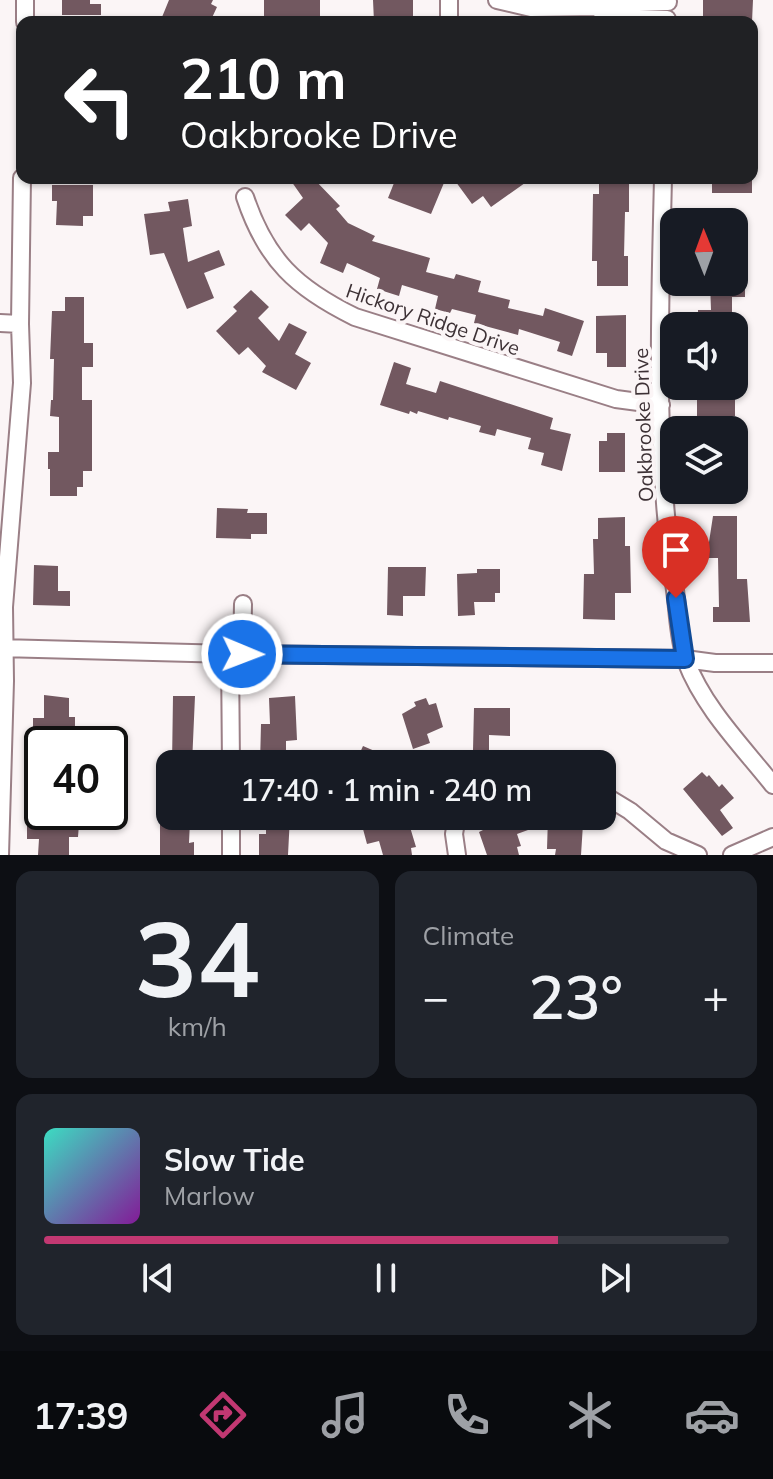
<!DOCTYPE html>
<meta charset="utf-8">
<style>
:root{--surface:#171b24;--page:#20242c;--text:#f1f3f6;--muted:#9ea1a6;--line:#363941;--accent:#c23872}
body{margin:0;font-family:Mulish,sans-serif;background:var(--page);color:var(--text);height:100vh;display:flex;flex-direction:column;font-size:30px;white-space:nowrap}
*{box-sizing:border-box;margin:0}
p{font-size:26px;color:var(--muted)}
.icon{flex:none;width:44px;height:44px;fill:none;stroke:currentColor;stroke-width:2;stroke-linecap:round;stroke-linejoin:round}
.map{position:relative;height:855px;overflow:hidden}
.panel{display:flex;flex-direction:column;gap:16px;padding:16px;background:#0d0f14;flex:1}
.panel>*{flex:none}
.hud{position:absolute;left:16px;top:16px;width:742px;height:168px;border-radius:16px;box-shadow:0 2px 6px #0004;background:#202124;color:#fff;overflow:hidden}
.needle{width:52px;rotate:359deg}
.tools{position:absolute;left:660px;top:208px;display:grid;gap:16px}
.tools a{display:grid;place-items:center;width:88px;height:88px;border-radius:16px;background:var(--surface);box-shadow:0 2px 6px #0004;font-size:40px}
.speed{position:absolute;left:24px;top:726px;display:flex;gap:16px;font-size:40px;font-weight:700;text-align:center}
.speed>*{display:grid;place-content:center;width:104px;height:104px;border-radius:50%;background:var(--surface);box-shadow:0 2px 6px #0004;line-height:1}
.speed .limit{border:4px solid #111;border-radius:12px;background:#fff;color:#111}
.pin{position:absolute;display:grid;place-items:center;width:68px;height:68px;color:#fff;margin:-82px -34px;border-radius:50% 50% 50% 0;rotate:-45deg;box-shadow:0 0 8px #0007}
.pin .icon{rotate:45deg}
.me{position:absolute;width:88px;margin:-44px;rotate:91deg;stroke-linejoin:round;filter:drop-shadow(0 0 6px #0008)}
.turn{display:flex;align-items:center;gap:28px;height:168px;padding:0 32px;font-size:36px}
.turn .icon{width:104px;height:104px;stroke-width:2.5}
.turn b{display:block;font-size:56px;line-height:68px}
.big{font-size:60px;font-weight:600;line-height:1.1}
.panel .tile{flex:1;display:flex;flex-direction:column;justify-content:center;gap:12px;min-width:0;padding:0 28px;border-radius:16px;background:var(--page)}
.panel .dial{align-items:center;gap:0}
.dial b{font-size:104px;line-height:1}
.song{display:flex;align-items:center;gap:24px}
.cover{width:96px;height:96px;border-radius:12px;background:linear-gradient(135deg,hsl(170 70% 55%),hsl(290 70% 35%))}
.played{height:8px;border-radius:4px;background:linear-gradient(90deg,var(--accent) 75%,var(--line) 75%)}
.keys{display:flex;justify-content:space-around;direction:ltr}
.heat{display:flex;justify-content:space-between;align-items:center;font-size:44px;direction:ltr}
.panel .tiles{flex:1;display:grid;gap:16px;grid-template-columns:1fr 1fr}
.tile:last-child{grid-column:span 2}
.trip{position:absolute;left:156px;top:750px;width:460px;height:80px;border-radius:16px;background:var(--surface);box-shadow:0 2px 6px #0004;font-weight:600;line-height:80px;text-align:center}
.dock{display:flex;height:128px;justify-content:space-around;align-items:center;background:#090b0e;color:var(--muted)}
.dock .icon{width:56px;height:56px}
.dock .active{color:var(--accent)}
.dock b{font-size:36px;color:var(--text)}
.map>svg:first-child{display:block}
.building{fill:#725860}
.lines{fill:none;stroke-linecap:round;stroke-linejoin:round}
.minor-casing{stroke:#9a7f86;stroke-width:20}
.minor{stroke:#fff;stroke-width:16}
.route-casing{stroke:#114b97;stroke-width:20}
.route{stroke:#1a73e8;stroke-width:14}
.labels{text-anchor:middle;dominant-baseline:central;stroke-width:8;stroke-linejoin:round;paint-order:stroke}
.street-label{font-size:20px;fill:#3d3135;stroke:#fbf5f6}
</style>
<div class="map">
<svg width="773" height="855" viewBox="0 0 773 855">
<rect width="100%" height="100%" fill="#fbf5f6"/>
<path class="building" d="M62 0H90V4H101V15H62Z
M169 0H213L211 4 217 7 210 22H160Z
M264 0H320V19H264Z
M373 0H413V22H374Z
M703 0H753L752 22H718V18H703Z
M289 178H313L340 206 336 209 348 223 375 236 372 241 430 258 426 272 454 279 456 274 481 281 478 292 510 300 508 308 543 316 545 308 584 321 572 356 557 351 560 342 519 329 518 335 474 323 476 315 452 309 450 313 435 309 438 296 402 285 399 296 377 289 380 278 347 263 343 273 320 263 328 243 309 223 301 231 285 215 303 198Z
M396 178H446L431 214 388 198Z
M453 178H532L491 207 483 196 472 204Z
M599 178H629V212H625L624 256H628V286H597V261H592L593 194H599Z
M712 178H752V193H712Z
M52 185H93V216H83V226L56 225 57 201H52Z
M188 199 192 226 183 228 188 262 219 250 225 265 204 273 214 298 187 309 164 253 150 255 144 214 170 211 168 202Z
M734 256H745V297H732V326H698V310H711L710 282H734Z
M251 290 269 307 258 318 279 341 289 323 307 332 295 354 311 363 296 390 262 372 266 366 248 347 239 355 216 331 237 311 233 307Z
M65 297H84V343H93V367H82V400H92V471H83V487H77V496H50V469H48V452H59V417L50 416 51 400H53L54 359H50L52 311H65Z
M626 315V367H607V353H596V316Z
M394 362 411 368 406 384 436 393 440 381 553 418 550 429 571 434 562 471 541 465 544 453 528 449 531 438 497 429 495 436 479 432 481 426 449 417 448 420 418 411 417 414 410 411 409 414 380 405Z
M702 386H735V416H697V397L702 398Z
M607 433H625V472H599V441H607Z
M217 508 248 509 247 513H267V534H251V539L216 538Z
M713 516H737V579H747L750 622H713V607H719L718 558H701V542H709Z
M625 517V546H630L631 593H615V620L583 619 584 574H594L593 539H598V518Z
M34 565 58 566V591H70V606L33 605Z
M388 567H426L425 596H403V616L387 615Z
M477 569H500V593H495V602H474L475 615 458 616 457 574 477 573Z
M44 695 69 698V717H75V734H33V718H44Z
M173 696H195L192 764H172Z
M295 696 297 740 286 741V764H260L261 724H270L269 698Z
M426 698 429 705 436 703 443 727 427 734 430 743 413 749 402 714 416 706 414 702Z
M474 708H510V736L489 735V750H473Z
M363 746 405 764H360L362 759 358 757Z
M702 772 707 777 709 775 719 787 722 784 734 798 720 810 733 828 722 836 683 789Z
M266 816H290L288 855H259V834H266Z
M516 816H523L528 830 517 834 521 846 517 847 519 855H487L479 832 491 826 490 824Z
M548 817 564 818V823L583 824 581 855H555L556 849H547Z
M403 820 405 828 410 827 416 847 411 848 412 855H383L379 841 367 844 363 829Z
M160 821H190L189 843 194 842V855H160Z
M27 822 79 824 78 837H69V855H38L39 839H27Z"/>
<g class="lines">
<g class="minor-casing">
<path id="minor" d="M449 0V22
M497 0 531 8 596 7 611 2H668
M596 7 611 17 667 19
M25 22V0
M663 178C660 313 654 450 674 583 678 608 678 638 686 661 704 708 742 746 773 785
M245 197C266 260 296 288 355 317L616 399 661 405
M0 323 20 324
M0 648 230 654 685 659 715 663H773
M230 654 231 764
M242 654 243 604
M602 794 630 811 666 841 698 855
M231 816V855
M457 816 454 834 457 855
M0 855 5 681 4 607 22 383 20 324 22 178
M732 855 773 837"/>
</g>
<use href="#minor" class="minor"/>
</g>
<g class="lines">
<g class="route-casing">
<path id="route" d="M242 654 685 659 676 598"/>
</g>
<use href="#route" class="route"/>
</g>
<g class="labels">
<g class="street-label">
<text transform="translate(433 319) rotate(19)">Hickory Ridge Drive</text>
<text transform="translate(643 425) rotate(-92)">Oakbrooke Drive</text>
</g>
</g>
</svg>
<div class="tools">
<a><svg class="needle" viewBox="-14 -14 28 28"><path d="M0-13l5 13h-10z" fill="#e53935"/><path d="M0 13l5-13h-10z" fill="#9ea1a6"/></svg></a>
<a><svg class="icon" aria-label="sound" viewBox="0 0 24 24"><path d="M4 9h4l5-4v14l-5-4H4zM17 9q2 3 0 6"/></svg></a>
<a><svg class="icon" aria-label="layers" viewBox="0 0 24 24"><path d="M12 4l9 5-9 5-9-5zM3 14l9 5 9-5"/></svg></a>
</div>
<div class="speed"><div class="limit">40</div></div>
<div class="pin" style="left:676px;top:598px;background:#d93025"><svg class="icon" aria-label="arrive" viewBox="0 0 24 24"><path d="M6 21V4h12l-3 4 3 4H6"/></svg></div>
<svg class="me" style="left:242px;top:654px" viewBox="-20 -20 40 40"><circle r="17" fill="#1a73e8" stroke="#fff" stroke-width="3"/><path d="M0-11L8 9 0 5-8 9z" fill="#fff"/></svg>
<div class="trip">17:40 · 1 min · 240 m</div>
<div class="hud">
<div class="turn"><svg class="icon" aria-label="left" viewBox="0 0 24 24"><path d="M17 20v-9H6M10 6l-5 5 5 5"/></svg><div><b>210 m</b>Oakbrooke Drive</div></div>
</div>
</div>
<section class="panel">
<div class="tiles">
<div class="tile dial"><b>34</b><p>km/h</p></div>
<div class="tile"><p>Climate</p>
<div class="heat"><a>−</a><b class="big">23°</b><a>+</a></div>
</div>
<div class="tile">
<div class="song"><i class="cover"></i><div><b>Slow Tide</b><p>Marlow</p></div></div>
<div class="played"></div>
<div class="keys"><svg class="icon" aria-label="previous" viewBox="0 0 24 24"><path d="M18 5L8 12l10 7zM5 5v14"/></svg><svg class="icon" aria-label="pause" viewBox="0 0 24 24"><path d="M8 5v14M16 5v14"/></svg><svg class="icon" aria-label="next" viewBox="0 0 24 24"><path d="M6 5l10 7-10 7zM19 5v14"/></svg></div>
</div>
</div>
</section>
<nav class="dock">
<b>17:39</b>
<svg class="icon active" aria-label="directions" viewBox="0 0 24 24"><path d="M12 3l9 9-9 9-9-9zM9 14v-3h6M13 9l2 2-2 2"/></svg>
<svg class="icon" aria-label="music" viewBox="0 0 24 24"><path d="M9 18V5l10-2v13"/><circle cx="6" cy="18" r="3"/><circle cx="16" cy="16" r="3"/></svg>
<svg class="icon" aria-label="phone" viewBox="0 0 24 24"><path d="M5 4h4l2 5-3 2q2 4 5 5l2-3 5 2v4C11 20 4 13 5 4z"/></svg>
<svg class="icon" aria-label="climate" viewBox="0 0 24 24"><path d="M12 3v18M4 7l16 10M4 17L20 7"/></svg>
<svg class="icon" aria-label="car" viewBox="0 0 24 24"><path d="M5 17H2v-5l4-1 3-4h7l3 4 3 1v5h-3M9 17h6M6 11h13"/><circle cx="7" cy="17" r="2"/><circle cx="17" cy="17" r="2"/></svg>
</nav>
